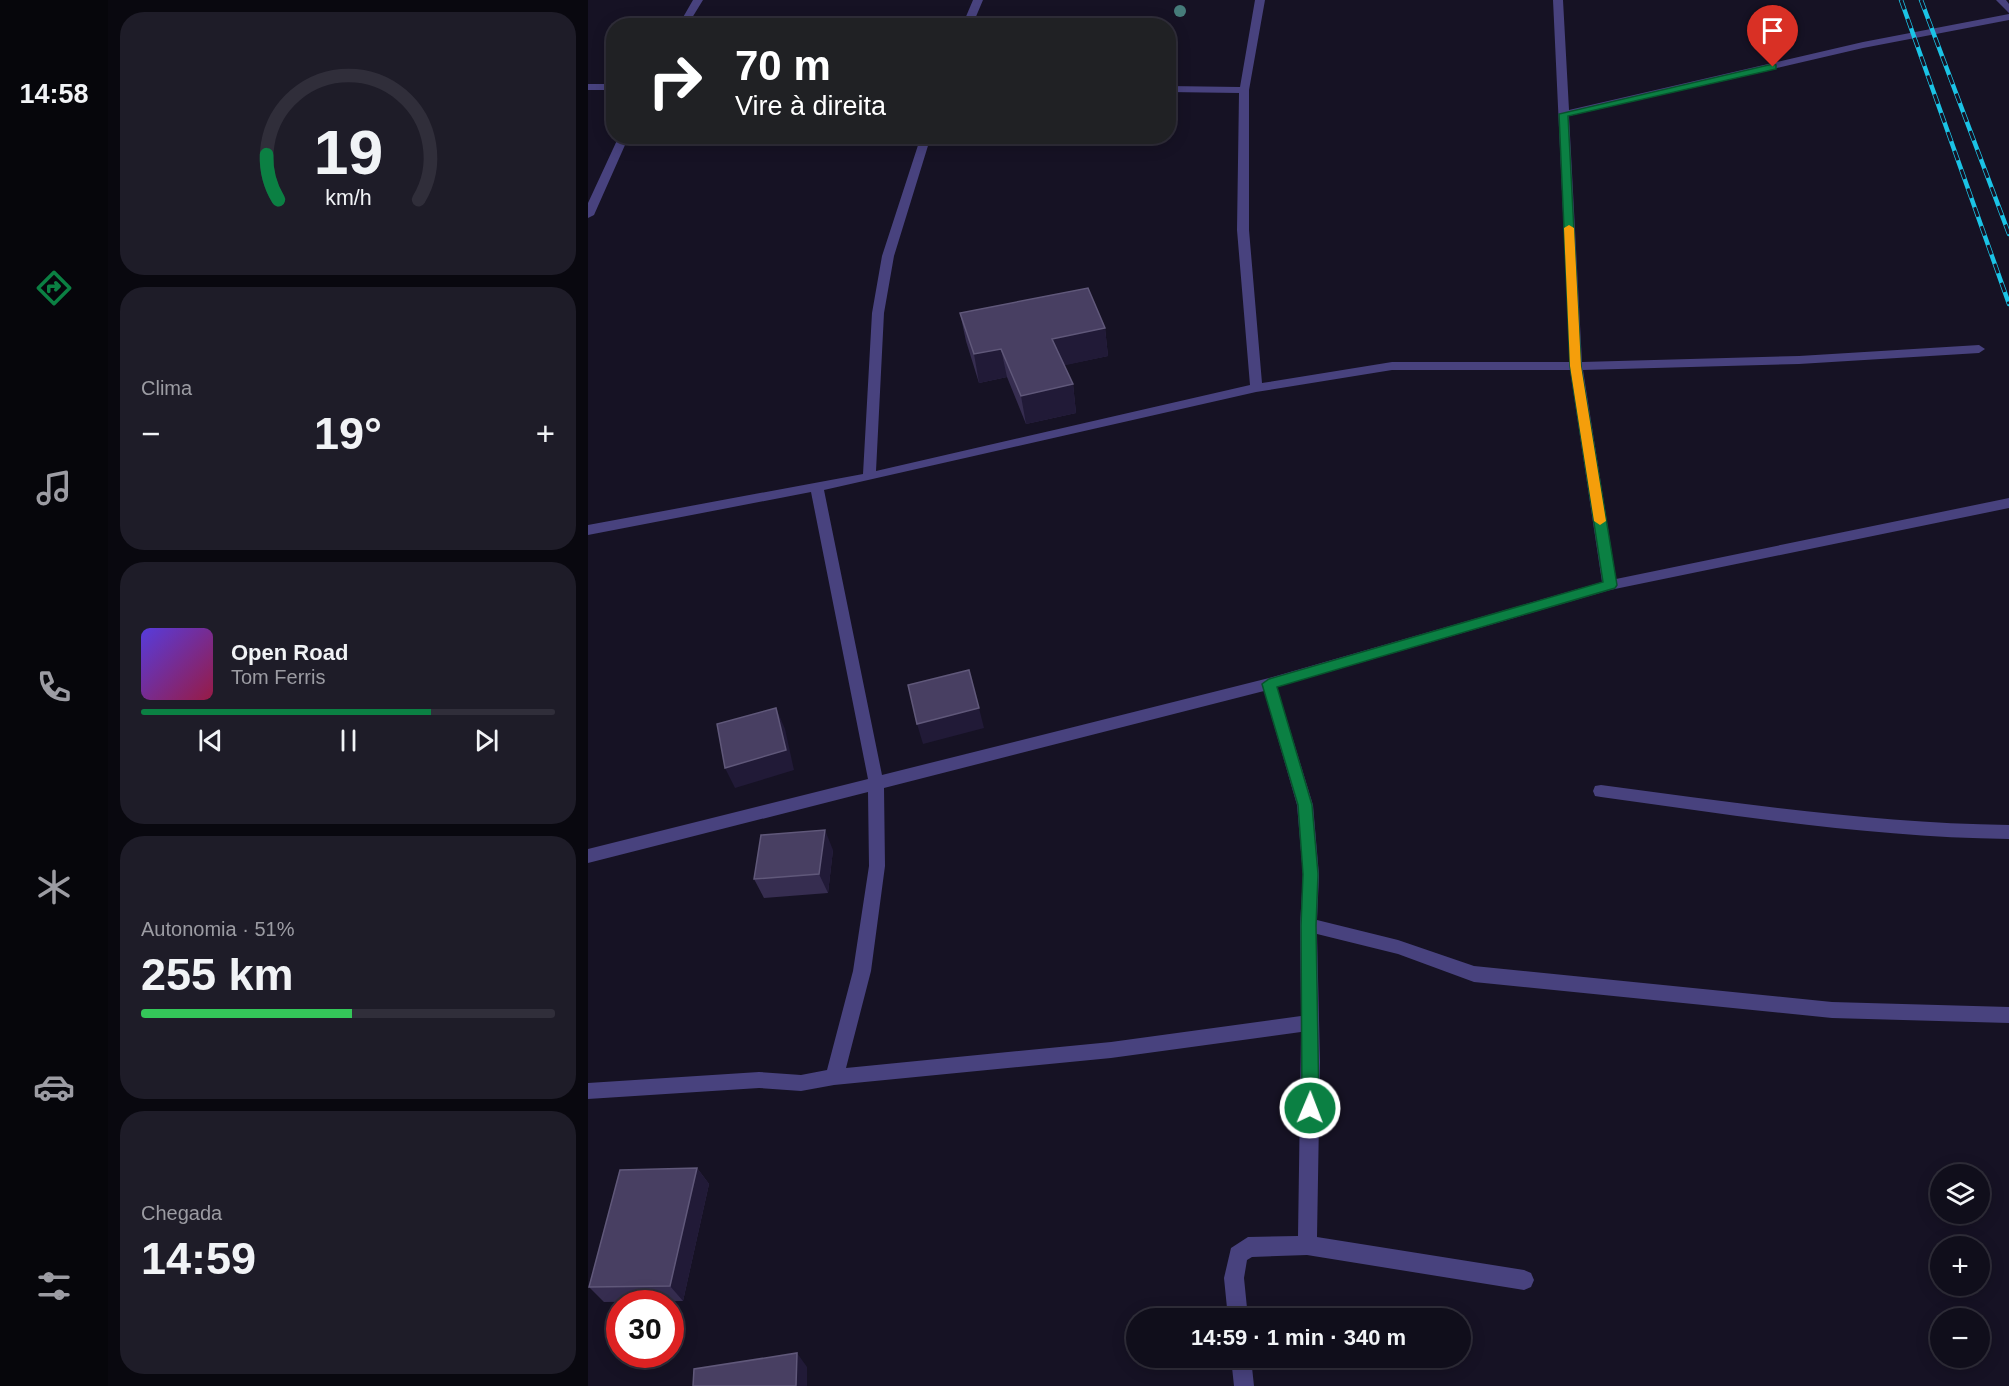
<!DOCTYPE html>
<html lang="pt">
<meta charset="utf-8">
<style>
:root{--surface:#100e1b;--page:#1e1c28;--text:#f1f3f6;--muted:#9c9ca3;--line:#302e3a;--accent:#0b8043}
body{margin:0;font-family:Arial,sans-serif;background:var(--page);color:var(--text);height:100vh;display:flex;flex-direction:column;font-size:22px;white-space:nowrap}
*{box-sizing:border-box;margin:0}
p{font-size:20px;color:var(--muted)}
.icon{flex:none;width:33px;height:33px;fill:none;stroke:currentColor;stroke-width:2;stroke-linecap:round;stroke-linejoin:round}
.map{position:relative;flex:1;overflow:hidden}
.details{display:flex;flex-direction:column;gap:12px;padding:12px;background:#09080f;width:480px}
.details>*{flex:none}
.top-card{position:absolute;left:18px;top:18px;width:570px;height:126px;border-radius:24px;box-shadow:0 3px 15px #0003,0 0 0 2px var(--line);background:#202124;color:#fff;overflow:hidden}
.controls{position:absolute;left:1342px;top:1164px;display:grid;gap:12px}
.controls a{display:grid;place-items:center;width:60px;height:60px;border-radius:50%;background:var(--surface);box-shadow:0 3px 15px #0003,0 0 0 2px var(--line);font-size:30px}
.speed{position:absolute;left:18px;top:1290px;display:flex;gap:12px;font-size:30px;font-weight:700;text-align:center}
.speed>*{display:grid;place-content:center;width:78px;height:78px;border-radius:50%;background:var(--surface);box-shadow:0 3px 15px #0003,0 0 0 2px var(--line);line-height:1}
.speed .limit{border:9px solid #d22;background:#fff;color:#111}
.pin{position:absolute;display:grid;place-items:center;width:51px;height:51px;color:#fff;margin:-62px -26px;border-radius:50% 50% 50% 0;rotate:-45deg;box-shadow:0 0 6px #0007}
.pin .icon{rotate:45deg}
.me{position:absolute;width:66px;margin:-33px;rotate:1deg;stroke-linejoin:round;filter:drop-shadow(0 0 4px #0008)}
.turn{display:flex;align-items:center;gap:21px;height:126px;padding:0 30px;font-size:27px}
.turn .icon{width:78px;height:78px;stroke-width:2.5}
.turn b{display:block;font-size:42px;line-height:51px}
.big{font-size:45px;font-weight:800;line-height:1.1}
.details .tile{flex:1;display:flex;flex-direction:column;justify-content:center;gap:9px;min-width:0;padding:0 21px;border-radius:24px;background:var(--page)}
.details .dial{align-items:center;gap:0}
.dial svg{height:156px;overflow:visible;fill:none;stroke:var(--line);stroke-width:7;stroke-linecap:round;text-anchor:middle}
.dial text{fill:var(--text);stroke:none}
.song{display:flex;align-items:center;gap:18px}
.cover{width:72px;height:72px;border-radius:9px;background:linear-gradient(135deg,hsl(250 70% 55%),hsl(340 70% 35%))}
.played{height:6px;border-radius:3px;background:linear-gradient(90deg,var(--accent) 70%,var(--line) 70%)}
.keys{display:flex;justify-content:space-around;direction:ltr}
.heat{display:flex;justify-content:space-between;align-items:center;font-size:33px;direction:ltr}
.charge{height:9px;border-radius:4px;background:linear-gradient(90deg,#34c759 51%,var(--line) 0)}
.trip{position:absolute;left:538px;top:1308px;width:345px;height:60px;border-radius:30px;background:var(--surface);box-shadow:0 3px 15px #0003,0 0 0 2px var(--line);font-weight:800;line-height:60px;text-align:center}
main{display:flex;flex:1;min-height:0}
.menu{display:flex;flex-direction:column;width:108px;justify-content:space-around;align-items:center;background:#06060b;color:var(--muted)}
.menu .icon{width:42px;height:42px}
.menu .on{color:var(--accent)}
.menu b{font-size:27px;color:var(--text)}
.map>svg:first-child{display:block}
.lines{fill:none;stroke-linecap:round;stroke-linejoin:round}
.minor{fill:#48427e;fill-rule:evenodd}
.rail-casing{stroke:#1bc3e5;stroke-width:4.5}
.rail{stroke:#161224;stroke-width:3;stroke-dasharray:10;stroke-linecap:butt}
.tree{fill:#467c7a}
.wall{fill:#362d50}
.shaded-wall{fill:#211a37}
.building{fill:#483f62;stroke:#60587a;stroke-width:1.5}
.route{fill:#0b8043;stroke:#07532c;stroke-width:1.5}
.slow{fill:#f59e0b}
</style>
<main>
<nav class="menu">
<b>14:58</b>
<svg class="icon on" aria-label="directions" viewBox="0 0 24 24"><path d="M12 3l9 9-9 9-9-9zM9 14v-3h6M13 9l2 2-2 2"/></svg>
<svg class="icon" aria-label="music" viewBox="0 0 24 24"><path d="M9 18V5l10-2v13"/><circle cx="6" cy="18" r="3"/><circle cx="16" cy="16" r="3"/></svg>
<svg class="icon" aria-label="phone" viewBox="0 0 24 24"><path d="M5 4h4l2 5-3 2q2 4 5 5l2-3 5 2v4C11 20 4 13 5 4z"/></svg>
<svg class="icon" aria-label="climate" viewBox="0 0 24 24"><path d="M12 3v18M4 7l16 10M4 17L20 7"/></svg>
<svg class="icon" aria-label="car" viewBox="0 0 24 24"><path d="M5 17H2v-5l4-1 3-4h7l3 4 3 1v5h-3M9 17h6M6 11h13"/><circle cx="7" cy="17" r="2"/><circle cx="17" cy="17" r="2"/></svg>
<svg class="icon" aria-label="filters" viewBox="0 0 24 24"><path d="M4 7h16M4 17h16"/><circle cx="9" cy="7" r="2"/><circle cx="15" cy="17" r="2"/></svg>
</nav>
<section class="details">
<div class="tile dial"><svg viewBox="0 0 100 80">
<path d="M14 69A42 42 0 1 1 86 69"/>
<path d="M14 69A42 42 0 0 1 8 46" stroke="#0b8043"/>
<text x="50" y="56" font-size="32" font-weight="700">19</text>
<text x="50" y="72" font-size="11">km/h</text>
</svg></div>
<div class="tile"><p>Clima</p>
<div class="heat"><a>−</a><b class="big">19°</b><a>+</a></div>
</div>
<div class="tile">
<div class="song"><i class="cover"></i><div><b>Open Road</b><p>Tom Ferris</p></div></div>
<div class="played"></div>
<div class="keys"><svg class="icon" aria-label="previous" viewBox="0 0 24 24"><path d="M18 5L8 12l10 7zM5 5v14"/></svg><svg class="icon" aria-label="pause" viewBox="0 0 24 24"><path d="M8 5v14M16 5v14"/></svg><svg class="icon" aria-label="next" viewBox="0 0 24 24"><path d="M6 5l10 7-10 7zM19 5v14"/></svg></div>
</div>
<div class="tile"><p>Autonomia · 51%</p><b class="big">255 km</b><div class="charge"></div></div>
<div class="tile"><p>Chegada</p><b class="big">14:59</b></div>
</section>
<div class="map">
<svg width="1421" height="1386" viewBox="0 0 1421 1386">
<rect width="100%" height="100%" fill="#161224"/>
<g class="lines">
<path class="minor" d="M105 0H115L99 26H90Z
M385 0H395L384 26H374Z
M667 0H677L661 90V230L674 383 804 362H982L965 0H975L981 110 1275 42 1421 14V20L1275 48 981 116 994 362 1211 356 1391 345 1397 349 1391 353 1211 364 995 370 1028 579 1421 498V508L1022 590 689 687 725 805 731 875 729 920 810 940 886 966 1244 1002 1421 1007V1023L1244 1018 886 982 810 954 729 934 732 1062 729 1237 936 1270 943 1273 946 1280 943 1287 936 1290 719 1255 664 1257 659 1260 656 1278 660 1318H640L636 1278 643 1248 660 1237 710 1236 713 1032 523 1058 246 1085 213 1091 171 1088 0 1099V1083L171 1072 213 1075 239 1070 265 971 281 866 280 792 0 863V849L280 779 223 492 0 535V525L275 474 284 313 294 256 333 136H343L306 256 296 313 288 471 662 385 649 230 651 93 580 92V86L652 87ZM804 370H982L1014 582 681 678 294 775 236 490 668 392ZM676 691 709 805 715 875 712 925 713 1016 523 1042 258 1068 283 971 297 866 296 788Z
M1408 0H1418L1421 4V13Z
M0 84H26V90H0Z
M31 136H41L6 215 0 218V203Z
M1013 785C1149 803 1284 823 1421 825V839C1284 837 1149 816 1013 797L1007 796 1005 791 1007 786Z
M643 1358H663L666 1386H646Z"/>
<g class="rail-casing">
<path id="rail" d="M1313 0 1421 304
M1333 0 1421 234"/>
</g>
<use href="#rail" class="rail"/>
</g>
<circle class="tree" cx="592" cy="11" r="6"/>
<path class="wall" d="M457 136H504L503 139 457 137Z
M372 313 517 328 520 356 476 365 485 384 488 413 438 424 419 377 391 383 378 341Z
M245 850 240 893 176 898 166 879Z
M109 1168 121 1184 95 1301 16 1302 1 1287Z"/>
<path class="shaded-wall" d="M517 328 520 356 469 367 464 339Z
M413 349 419 377 391 383 386 354Z
M485 384 488 413 438 424 433 396Z
M188 708 197 729 206 770 147 788 137 768Z
M391 708 396 728 335 744 329 724Z
M237 830 245 850 240 893 231 874Z
M109 1168 121 1184 95 1301 82 1286Z
M209 1353 219 1367V1386H208Z"/>
<path class="building" d="M500 288 517 328 464 339 485 384 433 396 413 349 386 354 372 313Z
M381 670 391 708 329 724 320 685Z
M188 708 198 750 137 768 129 724Z
M237 830 231 874 166 879 173 835Z
M109 1168 82 1286 1 1287 32 1170Z
M209 1353 208 1386H105L106 1369Z"/>
<path class="route" d="M1185 64 1188 65V69L980 116 993 366 1029 585 1027 588 689 687 724 805 730 874 728 926 731 1108 728 1113 722 1116 716 1113 714 1108 713 926 715 874 710 805 674 684 681 679 1015 582 982 366 971 114Z"/>
<path class="slow" d="M981 225 986 228 993 366 1018 521 1012 525 1006 521 982 366 976 228Z"/>
</svg>
<div class="controls">
<a><svg class="icon" aria-label="layers" viewBox="0 0 24 24"><path d="M12 4l9 5-9 5-9-5zM3 14l9 5 9-5"/></svg></a>
<a>+</a>
<a>−</a>
</div>
<div class="speed"><div class="limit">30</div></div>
<div class="pin" style="left:1185px;top:67px;background:#d93025"><svg class="icon" aria-label="arrive" viewBox="0 0 24 24"><path d="M6 21V4h12l-3 4 3 4H6"/></svg></div>
<svg class="me" style="left:722px;top:1108px" viewBox="-20 -20 40 40"><circle r="17" fill="#0b8043" stroke="#fff" stroke-width="3"/><path d="M0-11L8 9 0 5-8 9z" fill="#fff"/></svg>
<div class="trip">14:59 · 1 min · 340 m</div>
<div class="top-card">
<div class="turn"><svg class="icon" aria-label="right" viewBox="0 0 24 24"><path d="M7 20v-9h11M14 6l5 5-5 5"/></svg><div><b>70 m</b>Vire à direita</div></div>
</div>
</div>
</main>
